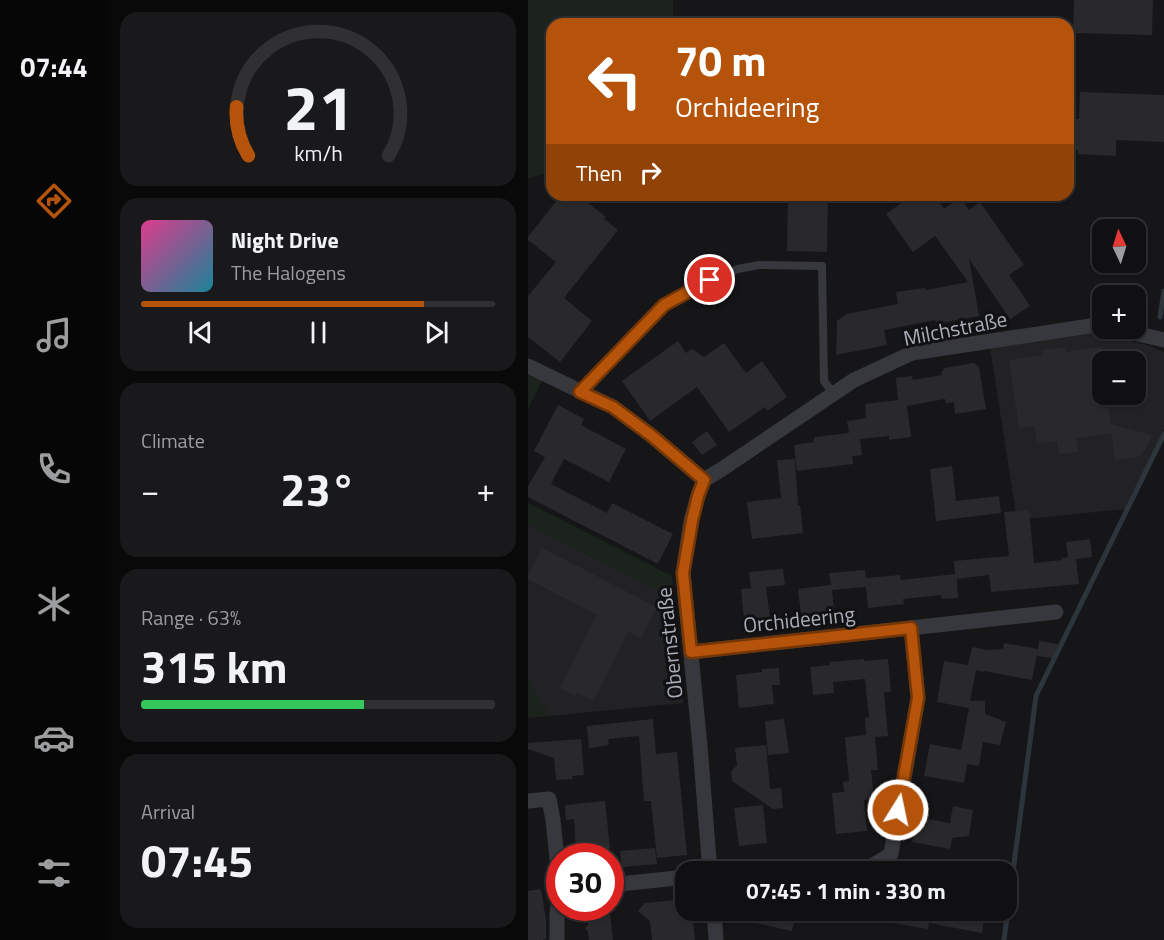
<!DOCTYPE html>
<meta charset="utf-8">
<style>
:root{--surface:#101012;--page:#19191b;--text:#f1f3f6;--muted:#9c9d9f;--line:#303032;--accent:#b45309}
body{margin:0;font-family:"Titillium Web",sans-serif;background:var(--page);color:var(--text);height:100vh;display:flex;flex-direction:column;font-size:22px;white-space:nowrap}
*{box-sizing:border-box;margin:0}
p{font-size:20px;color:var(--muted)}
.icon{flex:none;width:33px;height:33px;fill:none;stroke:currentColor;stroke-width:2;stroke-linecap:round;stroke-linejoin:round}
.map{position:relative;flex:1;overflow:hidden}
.side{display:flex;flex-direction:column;gap:12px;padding:12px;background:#09090a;width:420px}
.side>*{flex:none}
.guide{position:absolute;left:18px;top:18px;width:528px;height:183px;border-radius:18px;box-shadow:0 2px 4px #0004,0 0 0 2px var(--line);background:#b45309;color:#fff;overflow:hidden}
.needle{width:39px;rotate:356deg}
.tools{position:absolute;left:564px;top:219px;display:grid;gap:12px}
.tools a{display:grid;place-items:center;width:54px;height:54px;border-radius:12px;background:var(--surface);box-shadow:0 2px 4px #0004,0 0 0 2px var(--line);font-size:30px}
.speed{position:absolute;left:18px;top:843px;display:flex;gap:12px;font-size:30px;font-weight:700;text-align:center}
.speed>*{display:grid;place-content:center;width:78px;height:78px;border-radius:50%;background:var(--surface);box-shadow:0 2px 4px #0004,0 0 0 2px var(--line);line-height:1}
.speed .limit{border:9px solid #d22;background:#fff;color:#111}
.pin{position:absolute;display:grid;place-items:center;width:51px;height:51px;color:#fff;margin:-26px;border:3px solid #fff;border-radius:50%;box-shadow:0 2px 6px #0007}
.me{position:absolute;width:66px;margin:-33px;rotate:10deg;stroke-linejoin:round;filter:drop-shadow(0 0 4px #0008)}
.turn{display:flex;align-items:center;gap:21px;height:126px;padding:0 30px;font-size:27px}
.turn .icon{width:78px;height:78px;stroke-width:2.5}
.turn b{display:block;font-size:42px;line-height:51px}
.then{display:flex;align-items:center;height:57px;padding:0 30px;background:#0003;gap:12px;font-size:22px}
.big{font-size:45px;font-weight:700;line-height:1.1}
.side .card{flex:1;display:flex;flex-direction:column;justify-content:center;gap:9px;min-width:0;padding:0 21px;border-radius:18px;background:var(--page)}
.side .dial{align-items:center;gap:0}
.dial svg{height:156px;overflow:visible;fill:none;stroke:var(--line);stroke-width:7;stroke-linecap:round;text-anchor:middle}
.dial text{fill:var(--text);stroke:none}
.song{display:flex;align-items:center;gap:18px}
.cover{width:72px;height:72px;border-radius:9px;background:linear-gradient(135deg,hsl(330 70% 55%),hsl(190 70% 35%))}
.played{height:6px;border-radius:3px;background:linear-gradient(90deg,var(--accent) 80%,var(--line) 80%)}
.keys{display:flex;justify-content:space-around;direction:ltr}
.heat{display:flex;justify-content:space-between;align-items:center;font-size:33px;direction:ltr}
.charge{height:9px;border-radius:4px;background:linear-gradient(90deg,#34c759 63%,var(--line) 0)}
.trip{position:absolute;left:147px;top:861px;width:342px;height:60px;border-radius:18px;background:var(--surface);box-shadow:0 2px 4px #0004,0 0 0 2px var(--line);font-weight:700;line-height:60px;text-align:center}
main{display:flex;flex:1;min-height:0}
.dock{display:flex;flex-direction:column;width:108px;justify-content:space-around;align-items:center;background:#060607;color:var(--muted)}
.dock .icon{width:42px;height:42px}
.dock .selected{color:var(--accent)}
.dock b{font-size:27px;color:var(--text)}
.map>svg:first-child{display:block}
.built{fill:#222225;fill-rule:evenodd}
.green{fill:#1c231d}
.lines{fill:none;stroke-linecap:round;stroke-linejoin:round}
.stream{stroke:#2c353c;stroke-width:5}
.building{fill:#29292c}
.service{stroke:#37383d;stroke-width:8}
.minor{stroke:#37383d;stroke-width:15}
.route-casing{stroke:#753606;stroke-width:15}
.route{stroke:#b45309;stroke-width:10}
.labels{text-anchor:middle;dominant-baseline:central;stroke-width:6;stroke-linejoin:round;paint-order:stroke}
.street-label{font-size:21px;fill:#a8adb8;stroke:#111113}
</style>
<main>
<nav class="dock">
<b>07:44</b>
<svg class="icon selected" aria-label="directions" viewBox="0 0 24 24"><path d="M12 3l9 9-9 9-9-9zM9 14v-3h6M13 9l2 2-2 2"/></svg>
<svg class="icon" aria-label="music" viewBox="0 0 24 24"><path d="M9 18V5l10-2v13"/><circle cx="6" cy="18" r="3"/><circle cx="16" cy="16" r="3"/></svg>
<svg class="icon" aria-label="phone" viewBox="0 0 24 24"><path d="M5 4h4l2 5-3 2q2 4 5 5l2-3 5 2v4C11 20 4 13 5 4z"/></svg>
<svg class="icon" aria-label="climate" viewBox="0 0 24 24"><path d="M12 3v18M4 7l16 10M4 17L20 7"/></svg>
<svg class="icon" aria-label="car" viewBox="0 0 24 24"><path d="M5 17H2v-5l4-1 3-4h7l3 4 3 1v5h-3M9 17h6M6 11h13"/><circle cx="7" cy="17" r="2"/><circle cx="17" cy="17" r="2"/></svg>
<svg class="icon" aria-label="filters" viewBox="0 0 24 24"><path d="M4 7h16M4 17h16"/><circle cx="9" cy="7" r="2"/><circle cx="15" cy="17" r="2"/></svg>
</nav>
<section class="side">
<div class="card dial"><svg viewBox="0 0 100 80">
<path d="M14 69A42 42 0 1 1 86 69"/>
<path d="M14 69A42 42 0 0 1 8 44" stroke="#b45309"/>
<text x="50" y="56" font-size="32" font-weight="700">21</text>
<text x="50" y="72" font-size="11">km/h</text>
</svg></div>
<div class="card">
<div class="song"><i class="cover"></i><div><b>Night Drive</b><p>The Halogens</p></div></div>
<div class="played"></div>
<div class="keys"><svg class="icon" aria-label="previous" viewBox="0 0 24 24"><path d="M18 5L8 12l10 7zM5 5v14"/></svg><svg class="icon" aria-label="pause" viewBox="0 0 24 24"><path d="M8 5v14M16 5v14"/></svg><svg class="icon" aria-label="next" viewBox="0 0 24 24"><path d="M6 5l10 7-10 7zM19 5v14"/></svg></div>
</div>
<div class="card"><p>Climate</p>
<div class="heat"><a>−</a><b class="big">23°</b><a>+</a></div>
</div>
<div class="card"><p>Range · 63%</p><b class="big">315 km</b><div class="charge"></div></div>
<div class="card"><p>Arrival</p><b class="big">07:45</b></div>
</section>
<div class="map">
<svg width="636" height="940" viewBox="0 0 636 940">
<rect width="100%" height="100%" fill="#161618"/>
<path class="built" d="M569 333 622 346 636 352V429L597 509 489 520 462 348ZM574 362H608V394H574Z
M0 524 146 599 155 703 22 716 0 680Z"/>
<path class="green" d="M0 0H145V24H24V172L0 178Z
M0 374 14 381 0 409Z
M0 503 144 576 146 599 0 524Z
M0 680 22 716 0 718Z"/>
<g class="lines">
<path class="stream" d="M632 317 636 291
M476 940 508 696 636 434"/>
</g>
<path class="building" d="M546 0H625L624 35 545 33Z
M552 92 636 95V142L588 140V156L550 154V150H540V119H551Z
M33 195H50L78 217 76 219 90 230 36 298 64 321 32 362 0 337V296L28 262 0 240V237Z
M260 195H300L299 252 259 251Z
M384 195H407L416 209 432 197 441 210 452 202 496 265 481 275 502 306 482 319 441 259 451 316 408 324 407 320 356 330 359 345 308 355 309 321 318 314 370 304 368 292 397 288 398 290 440 282 407 236 385 252 358 214Z
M150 341 158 353 164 349 176 357 196 343 218 373 234 361 259 397 239 411 237 407 201 432 169 387 122 421 94 381Z
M537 347 538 352 574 347V350L593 362H574V394H578L579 397 583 424 624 435 614 456 587 460 583 433 548 438 550 452 531 454 529 441 509 443 507 426 491 428 481 360 515 355 514 350Z
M446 363 451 367 458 409 427 414 426 402 418 403 417 399 379 406 383 437 361 440V436L332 439 334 455 324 456 325 464 269 471 266 445 286 442V437L321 433 319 421 338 418 337 404 370 400 368 378 384 376 385 380 414 375 413 373 417 368Z
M30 405 56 419 53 425 98 449 81 482 36 459 23 484 79 513 84 503 145 534 130 564 0 497V486L17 457 6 451Z
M179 431 189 445 174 455 164 442Z
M267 459 270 506 272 505 275 533 224 539 219 502 253 498 249 460Z
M424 466 428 501 471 496 473 513 408 521 402 469Z
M501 510 506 563 534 560V558L540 557 538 542 562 539 564 557 548 559 551 584 463 592 461 575 429 579 430 598 414 599 413 595 375 599 376 604 340 608 338 587 304 590 306 611 273 614 270 589 303 585 301 573 337 570 338 578 372 575 373 580 427 574 426 561 481 556 476 512Z
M14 548 129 607 113 638 100 631 65 701 49 693 47 696 32 688 69 615 0 579V575Z
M255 569 257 585 238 587 242 618 216 620 213 589 223 588 221 572Z
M511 641 531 644 524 658 509 656Z
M476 643 510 649 504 680 456 671V672L448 670 442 701H457V714L478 722 472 745 455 742 451 766 439 764 436 783 396 776 402 744 433 750 441 708 409 702 416 661 440 665 444 647 460 650 475 649Z
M336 659V661L360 659 363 692H356L360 736 347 737 350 770H343L346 799 336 800 339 831 308 834 304 793 316 792 315 782 321 781 317 737 338 735 337 718 341 717 337 679 305 682 306 693 285 695 282 667 302 665V662Z
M251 668 252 685H244L246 704 211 708 208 675 234 672V669Z
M125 719 128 754 149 752 159 855 129 858 123 801H116L111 736 80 739 81 745 61 748 59 726Z
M256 719 261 753 240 755 237 721Z
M53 739 56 775 44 776 45 779 28 780 26 758 0 749V743Z
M238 745 242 789 253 788 255 808 245 809 204 781 203 772 209 765 207 748Z
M77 801 82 848 48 852 46 819 38 820 37 805Z
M235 805 239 843 211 846 206 808Z
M425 806 445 810 441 836 424 838 422 849 384 842 389 817 422 823Z
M127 848 129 864 94 867 92 851Z
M13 889 18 920V939H15V940H0V891Z
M158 899V910H162L163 920H165L167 940H124L122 921 110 911 117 903Z
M201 910H269L264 931 201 917Z
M338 910H457L454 933 401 923 400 929 337 918Z
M82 914 85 940H61L60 931 57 928 60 925 59 916Z"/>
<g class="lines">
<path class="service" d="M52 392 136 305 181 280 210 269 231 265 294 266 296 381 305 393"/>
<path class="minor" d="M584 328 636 340
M0 366 85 407 124 436 176 480
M176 480 194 469 326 380 384 353 569 325 574 326
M176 480 170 496 163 521 155 573 172 746 182 872
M163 652 528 612
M0 801 21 799 25 820 32 887
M322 872C338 870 350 863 363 854L390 698 383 628
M82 885 158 877
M186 910 188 940
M29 940V914L32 891"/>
</g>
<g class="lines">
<g class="route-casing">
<path id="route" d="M182 280 136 305 52 392 85 407 124 436 176 480 170 496 164 521 155 573 163 652 383 628 390 698 370 810"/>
</g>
<use href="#route" class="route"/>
</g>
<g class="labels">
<g class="street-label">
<text transform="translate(427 328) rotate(-11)">Milchstraße</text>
<text transform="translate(271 619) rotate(-6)">Orchideering</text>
<text transform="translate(141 643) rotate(-96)">Obernstraße</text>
</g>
</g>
</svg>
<div class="tools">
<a><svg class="needle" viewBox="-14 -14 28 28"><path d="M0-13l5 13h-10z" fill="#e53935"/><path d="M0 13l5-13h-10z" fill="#9c9d9f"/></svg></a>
<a>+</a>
<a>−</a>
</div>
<div class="speed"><div class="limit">30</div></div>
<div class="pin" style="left:182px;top:280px;background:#d93025"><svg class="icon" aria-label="arrive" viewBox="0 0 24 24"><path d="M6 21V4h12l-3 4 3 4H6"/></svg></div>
<svg class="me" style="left:370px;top:810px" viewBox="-20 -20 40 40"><circle r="17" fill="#b45309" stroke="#fff" stroke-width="3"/><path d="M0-11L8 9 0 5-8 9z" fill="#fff"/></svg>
<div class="trip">07:45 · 1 min · 330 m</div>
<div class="guide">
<div class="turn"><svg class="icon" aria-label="left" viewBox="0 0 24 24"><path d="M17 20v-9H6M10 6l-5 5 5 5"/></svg><div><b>70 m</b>Orchideering</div></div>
<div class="then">Then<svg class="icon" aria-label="right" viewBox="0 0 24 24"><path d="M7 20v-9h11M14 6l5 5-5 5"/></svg></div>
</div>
</div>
</main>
